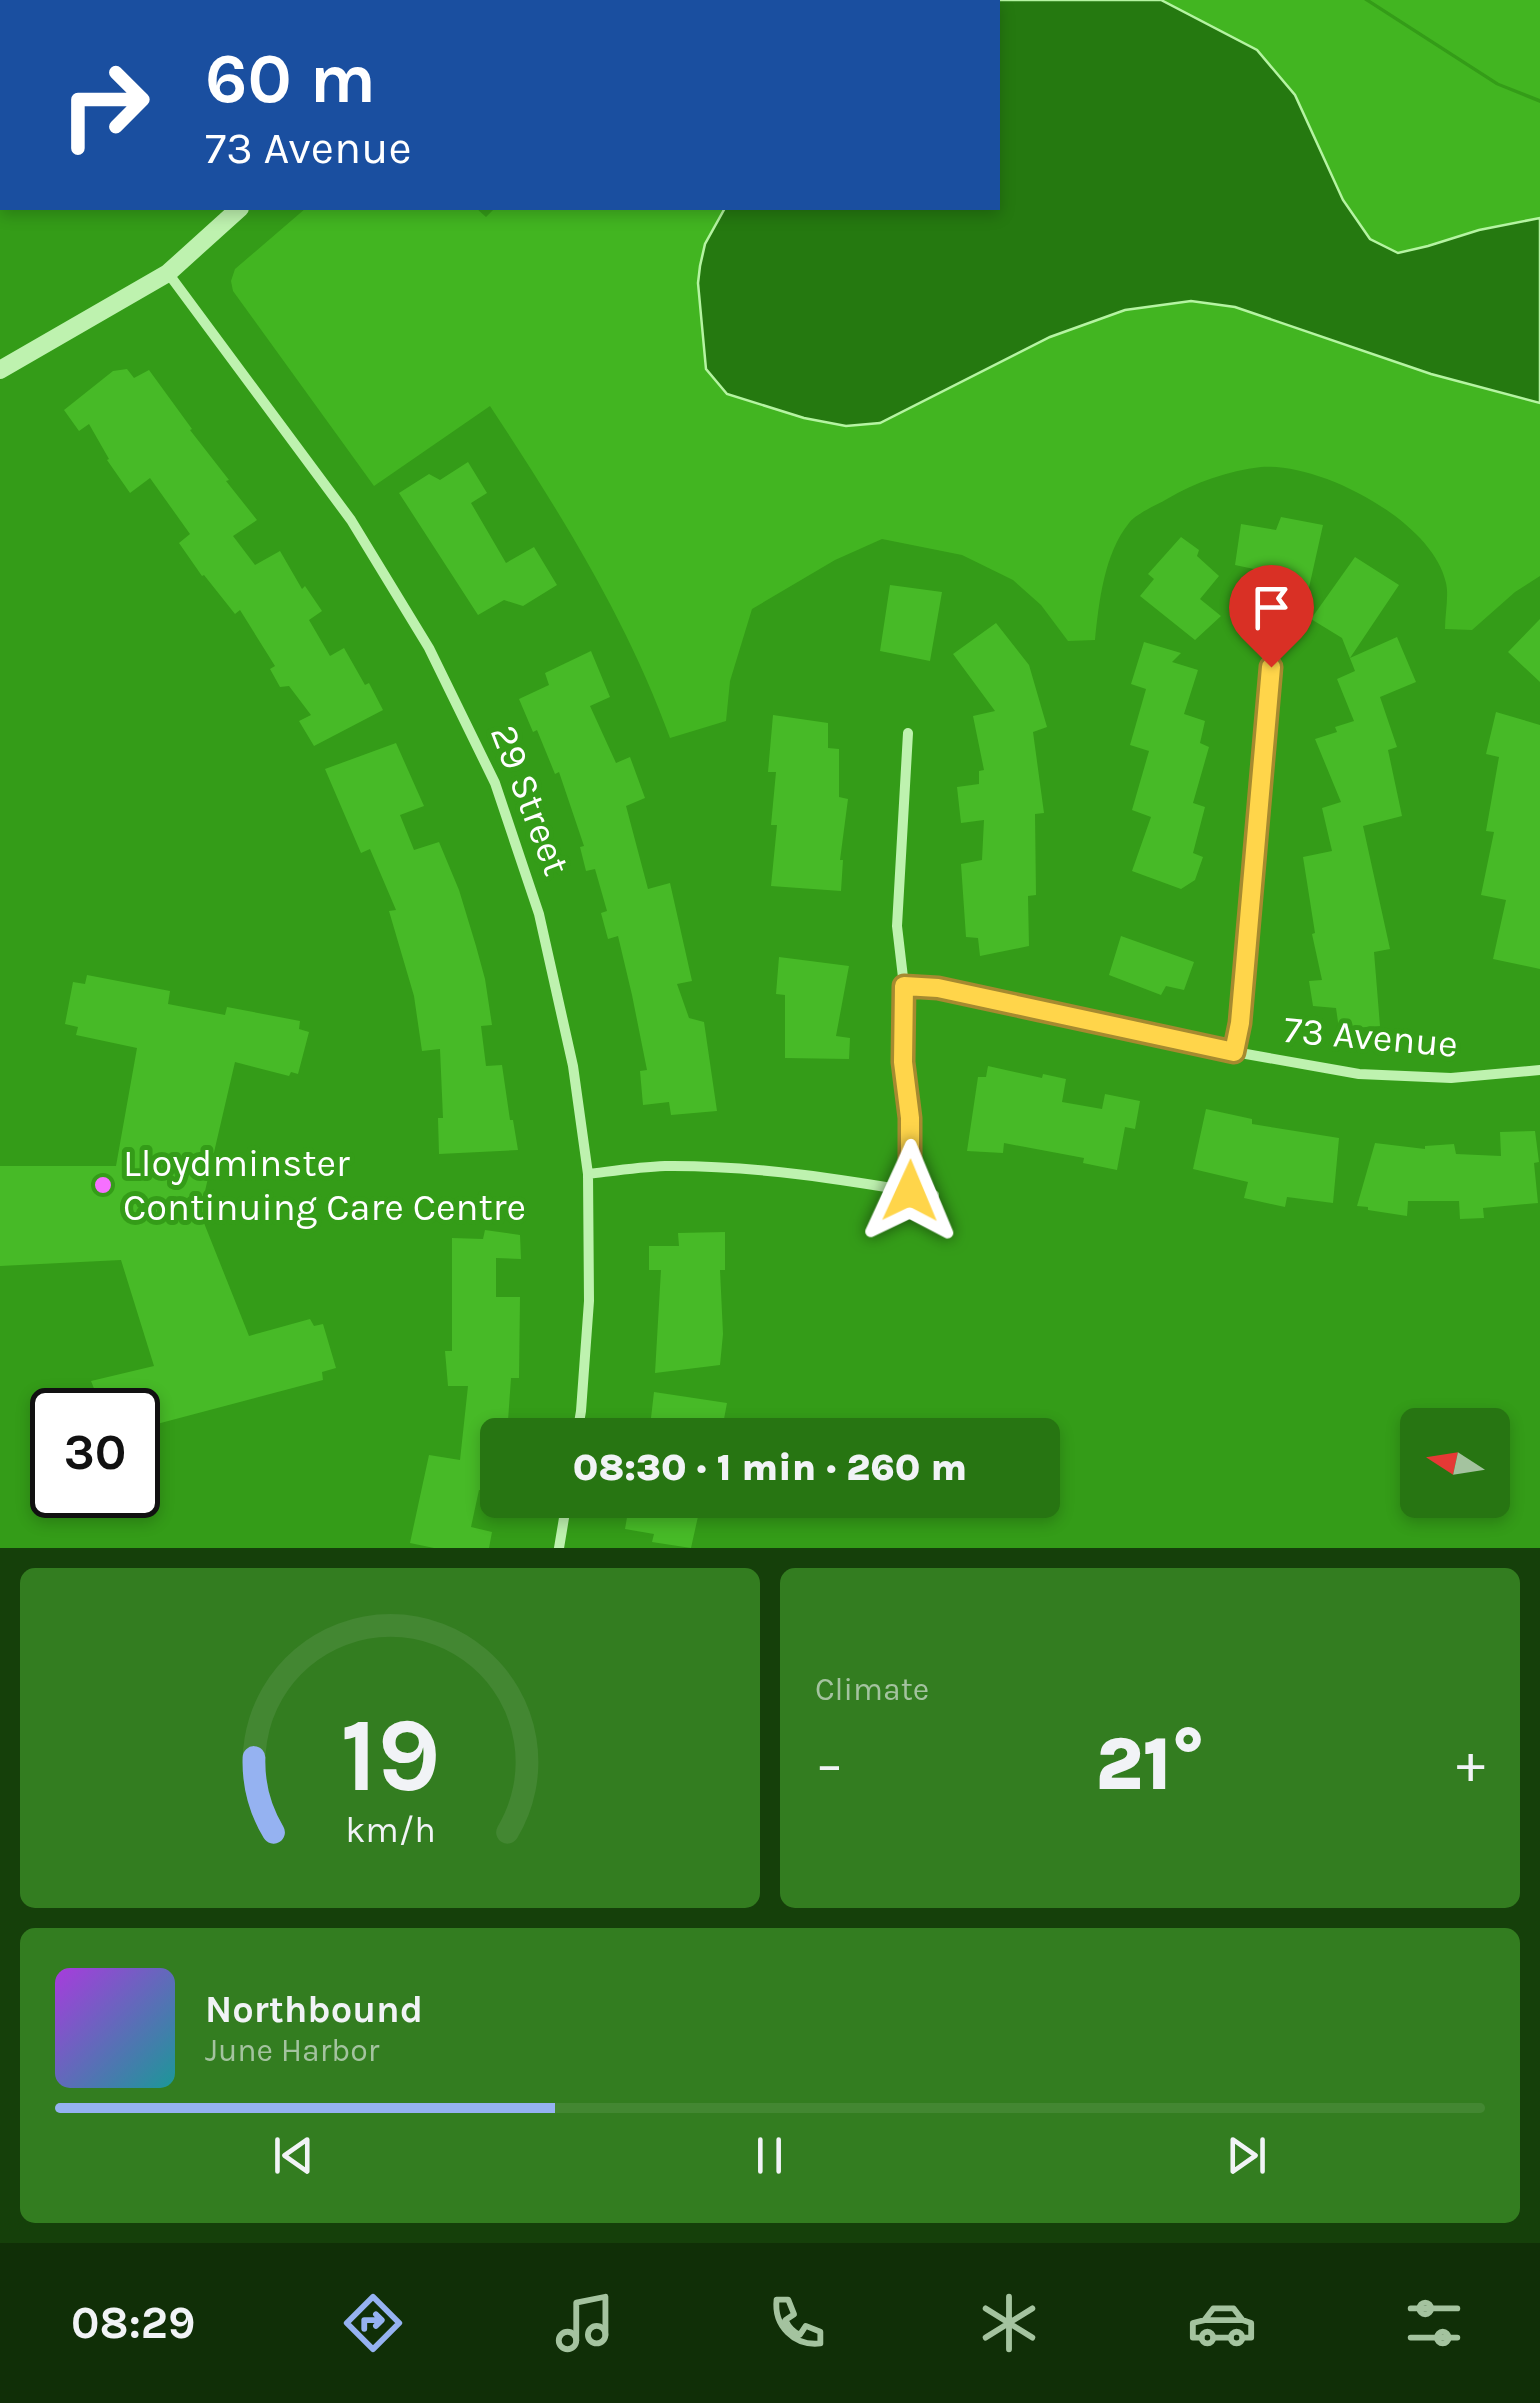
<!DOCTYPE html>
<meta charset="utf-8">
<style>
:root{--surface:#277512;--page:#337d20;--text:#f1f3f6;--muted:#a4c39f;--line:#438732;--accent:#95b2f1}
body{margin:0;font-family:Karla,sans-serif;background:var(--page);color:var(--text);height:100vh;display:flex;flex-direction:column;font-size:38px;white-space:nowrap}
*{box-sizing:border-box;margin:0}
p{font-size:32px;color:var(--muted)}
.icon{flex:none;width:55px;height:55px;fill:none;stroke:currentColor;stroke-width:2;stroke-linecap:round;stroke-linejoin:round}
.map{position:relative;height:1548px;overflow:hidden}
.details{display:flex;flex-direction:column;gap:20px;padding:20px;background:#15400a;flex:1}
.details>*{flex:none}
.hud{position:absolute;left:0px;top:0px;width:1000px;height:210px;box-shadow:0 5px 15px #0003;background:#1a4fa0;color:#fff;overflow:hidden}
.needle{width:65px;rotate:282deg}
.fabs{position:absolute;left:1400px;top:1408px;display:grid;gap:20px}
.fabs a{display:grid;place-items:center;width:110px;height:110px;border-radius:15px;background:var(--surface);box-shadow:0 5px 15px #0003;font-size:50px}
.speed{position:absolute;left:30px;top:1388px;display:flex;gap:20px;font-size:50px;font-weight:700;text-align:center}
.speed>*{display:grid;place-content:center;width:130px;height:130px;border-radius:50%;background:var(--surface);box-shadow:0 5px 15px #0003;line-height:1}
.speed .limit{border:5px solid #111;border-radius:15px;background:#fff;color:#111}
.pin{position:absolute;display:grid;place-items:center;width:85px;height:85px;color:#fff;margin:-102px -42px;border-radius:50% 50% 50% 0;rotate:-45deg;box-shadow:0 0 10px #0007}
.pin .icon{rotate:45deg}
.me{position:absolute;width:110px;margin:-55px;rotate:1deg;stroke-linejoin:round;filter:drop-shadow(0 0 8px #0008)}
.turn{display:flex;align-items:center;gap:35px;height:210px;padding:0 40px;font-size:45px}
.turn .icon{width:130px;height:130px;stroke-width:2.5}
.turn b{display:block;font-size:70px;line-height:85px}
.big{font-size:75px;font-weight:800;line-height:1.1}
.details .tile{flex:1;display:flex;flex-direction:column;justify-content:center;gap:15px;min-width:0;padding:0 35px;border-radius:15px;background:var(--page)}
.details .dial{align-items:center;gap:0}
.dial svg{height:260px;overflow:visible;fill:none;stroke:var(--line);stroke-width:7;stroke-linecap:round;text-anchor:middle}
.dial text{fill:var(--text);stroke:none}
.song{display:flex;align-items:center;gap:30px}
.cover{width:120px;height:120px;border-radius:15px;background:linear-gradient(135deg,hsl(280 70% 55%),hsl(180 70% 35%))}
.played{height:10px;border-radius:5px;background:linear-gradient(90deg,var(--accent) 35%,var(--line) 35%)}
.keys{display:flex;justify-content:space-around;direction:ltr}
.heat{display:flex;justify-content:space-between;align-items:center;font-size:55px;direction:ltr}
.details .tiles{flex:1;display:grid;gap:20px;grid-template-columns:1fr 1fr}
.tile:last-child{grid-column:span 2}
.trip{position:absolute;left:480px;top:1418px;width:580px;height:100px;border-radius:15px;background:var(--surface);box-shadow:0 5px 15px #0003;font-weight:800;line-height:100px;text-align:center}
.tabs{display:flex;height:160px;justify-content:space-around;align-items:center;background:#102f07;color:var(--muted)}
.tabs .icon{width:70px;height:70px}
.tabs .selected{color:var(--accent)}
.tabs b{font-size:45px;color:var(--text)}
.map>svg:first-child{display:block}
.green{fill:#42b521}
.water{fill:#257910;stroke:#b5f4a2;stroke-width:2.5}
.building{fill:#47ba27}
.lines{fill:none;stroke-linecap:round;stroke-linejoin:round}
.minor{stroke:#bef2af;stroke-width:10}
.tertiary{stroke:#bef2af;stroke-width:18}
.route-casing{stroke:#a68a30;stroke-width:25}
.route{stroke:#ffd54a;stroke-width:18}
.poi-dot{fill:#f670ff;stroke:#349c18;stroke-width:4}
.labels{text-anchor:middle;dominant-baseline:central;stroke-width:10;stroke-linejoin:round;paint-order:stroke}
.street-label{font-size:38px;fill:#fff;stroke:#349c18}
.poi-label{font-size:38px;fill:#fff;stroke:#349c18;text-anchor:start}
</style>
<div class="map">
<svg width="1540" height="1548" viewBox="0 0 1540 1548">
<rect width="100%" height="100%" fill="#349c18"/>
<path class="green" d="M654 0H1364L1496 85 1540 103V576L1515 592 1472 630 1445 629C1445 614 1449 596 1446 583 1433 521 1320 462 1261 467 1228 471 1195 482 1167 499 1155 506 1137 513 1129 523 1104 554 1099 602 1095 640L1068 641 1041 605 1013 580 962 555 882 539 835 560 752 609 730 681 726 721 670 738C627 619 559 511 490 406L374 486 233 291 231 281 235 269 306 208H476L486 217 495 208H998V2H653Z
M1370 0H1540V99L1499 83Z"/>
<path class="water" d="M840 0H1161L1257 50 1295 95 1343 200 1370 239 1398 253 1428 246 1479 230 1540 218V403L1431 374 1235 307 1191 301 1125 310 1050 337 880 423 846 426 804 418 727 394 706 369 698 283 700 266 705 244 725 208H998V2H839Z"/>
<path class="building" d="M127 369 134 378 149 370 192 429 190 430 229 480 226 481 257 520 233 536 255 565 280 551 302 589 305 586 322 611 309 620 330 656 344 648 365 685 369 683 383 710 314 746 299 721 311 715 289 686 280 687 270 669 275 666 240 610 235 614 204 575 202 576 179 543 190 534 150 478 130 493 107 460 109 459 89 424 79 431 64 410 113 371Z
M468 462 487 493 471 503 506 563 534 547 557 585 523 606 504 600 478 615 399 493 429 474 440 480Z
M1281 517 1323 525 1306 601 1263 593 1268 572 1235 565 1241 524 1276 530Z
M1181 537 1199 550 1197 556 1219 576 1200 599 1221 616 1195 640 1140 596 1154 579 1148 574Z
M1355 557 1399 585 1350 658 1397 637 1416 682 1380 697 1397 747 1388 750 1402 816 1363 826 1390 949 1374 952 1380 1026 1339 1029 1336 1008 1313 1006 1309 981 1322 980 1312 934 1315 933 1303 857 1332 851 1322 808 1341 802 1315 739 1337 732 1335 727 1354 721 1337 679 1355 671 1342 638 1311 619Z
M890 585 942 592 930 661 880 651Z
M1540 619V682L1508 652Z
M996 623 1029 665 1047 727 1033 732 1044 813 1035 814 1036 895 1028 896 1029 946 980 956 978 938 966 937 961 864 982 860 984 820 961 823 957 787 979 784V771L984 770 973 716 995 711 953 654Z
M1144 642 1181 653 1172 662 1198 670 1184 714 1205 721 1200 743 1209 747 1193 803 1205 807 1193 853 1203 857 1195 880 1181 889 1132 871 1151 817 1132 810 1149 751 1130 745 1146 689 1131 684Z
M591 651 610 697 590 706 616 763 630 757 645 798 626 806 648 889 670 883 692 981 677 984 689 1018 704 1022 717 1111 671 1115 669 1102 643 1105 640 1071 647 1070 632 995 618 936 608 939 601 913 607 911 595 869 586 871 580 847 584 846 559 772 555 774 537 730 533 732 519 699 549 685 545 673Z
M1496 712 1540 725V969L1493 959 1506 900 1481 895 1494 832 1486 831 1499 757 1486 754Z
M773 715 828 723V748L839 749V797L848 799 840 860H843L841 891 771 886 777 825H771L776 772H768Z
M396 743 424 806 400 815 414 850 439 842 459 890 476 946 485 979 492 1025 481 1026 486 1066 502 1065 510 1120H513L518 1150 439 1154 438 1118H443L440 1049 422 1051 414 996 389 911 396 910 370 849 361 853 325 769Z
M1121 936 1194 962 1184 990 1166 986 1161 995 1109 975Z
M779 957 849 966 836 1036 850 1038 849 1059 785 1058V995L776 994Z
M87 975 170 991 168 1004 225 1015 227 1007 300 1021 299 1029 309 1032 298 1074 291 1072 289 1076 235 1062 202 1204 204 1223 249 1336 310 1319 314 1326 323 1324 336 1368 322 1372 323 1380 138 1429V1410H49L48 1405 95 1391 91 1381 154 1366 121 1260 0 1266V1166H116L137 1048 76 1035 78 1027 65 1024 73 982 85 984Z
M988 1066 1042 1078 1043 1074 1066 1079 1062 1102 1102 1109 1105 1094 1140 1101 1135 1129 1125 1127 1117 1170 1083 1163 1084 1158 1004 1143 1003 1153 967 1151 978 1077H986Z
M1206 1109 1252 1119V1124L1339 1138 1333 1203 1287 1197 1285 1207 1244 1198 1248 1182 1193 1169Z
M1535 1131 1539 1162 1534 1163 1538 1203 1483 1208 1484 1218 1460 1219 1459 1201H1408L1407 1216 1368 1210V1207L1357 1206 1375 1143 1425 1149V1146L1454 1144 1456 1154 1501 1156 1500 1132Z
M485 1230 520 1235 521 1259 496 1258V1297H520L519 1378H511L507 1435H498V1492L479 1490 471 1527 492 1532 489 1548H434L410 1543 429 1455 460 1460 468 1386H448L445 1351H452V1238L483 1239Z
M725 1232V1270H720L723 1334 720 1365 655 1373 661 1270H649V1246H679L678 1233Z
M654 1392 727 1403 721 1435H675L676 1421 651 1418Z
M630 1500 699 1512 691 1548 652 1542 654 1534 625 1529Z"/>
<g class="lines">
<path class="minor" d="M168 273 351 520 429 648 495 783 539 914 573 1066 588 1174 589 1301 581 1411 577 1435
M908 733 897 926 904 986 903 1062 909 1119V1191
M904 986 938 988 1235 1052 1359 1074 1451 1078 1540 1070
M1235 1052 1240 1023 1271 667
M588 1174C613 1171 639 1167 665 1166 755 1165 846 1180 934 1195
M559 1548 567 1500"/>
<path class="tertiary" d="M429 2 431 0
M0 370 168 273 240 208"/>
</g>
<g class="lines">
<g class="route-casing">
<path id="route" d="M910 1191V1118L903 1062 904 986 938 988 1234 1052 1240 1023 1271 667"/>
</g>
<use href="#route" class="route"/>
</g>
<circle class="poi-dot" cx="103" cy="1185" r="10"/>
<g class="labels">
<g class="street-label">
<text transform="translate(530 800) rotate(69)">29 Street</text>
<text transform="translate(1371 1037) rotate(5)">73 Avenue</text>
</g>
<g class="poi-label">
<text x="123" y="1163">Lloydminster<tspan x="123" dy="44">Continuing Care Centre</tspan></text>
</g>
</g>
</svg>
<div class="fabs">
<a><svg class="needle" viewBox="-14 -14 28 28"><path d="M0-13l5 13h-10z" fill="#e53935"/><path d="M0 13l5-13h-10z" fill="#a4c39f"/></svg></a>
</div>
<div class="speed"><div class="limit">30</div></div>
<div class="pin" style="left:1271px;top:667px;background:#d93025"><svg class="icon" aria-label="arrive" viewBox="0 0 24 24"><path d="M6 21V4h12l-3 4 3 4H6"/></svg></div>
<svg class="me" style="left:910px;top:1191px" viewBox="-20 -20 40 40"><path d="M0-17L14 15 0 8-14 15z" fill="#ffd54a" stroke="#fff" stroke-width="4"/></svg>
<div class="trip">08:30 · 1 min · 260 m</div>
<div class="hud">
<div class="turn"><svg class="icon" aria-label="right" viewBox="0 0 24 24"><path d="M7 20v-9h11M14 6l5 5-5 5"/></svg><div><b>60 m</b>73 Avenue</div></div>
</div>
</div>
<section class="details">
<div class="tiles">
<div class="tile dial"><svg viewBox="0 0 100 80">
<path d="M14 69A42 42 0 1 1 86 69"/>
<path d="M14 69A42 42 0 0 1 8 46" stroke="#95b2f1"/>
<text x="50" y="56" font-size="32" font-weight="700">19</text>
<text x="50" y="72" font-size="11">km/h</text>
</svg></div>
<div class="tile"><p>Climate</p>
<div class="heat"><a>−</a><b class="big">21°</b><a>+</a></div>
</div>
<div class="tile">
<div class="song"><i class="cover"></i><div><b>Northbound</b><p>June Harbor</p></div></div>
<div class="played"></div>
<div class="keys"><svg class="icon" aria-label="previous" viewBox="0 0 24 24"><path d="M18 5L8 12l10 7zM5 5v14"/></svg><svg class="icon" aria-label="pause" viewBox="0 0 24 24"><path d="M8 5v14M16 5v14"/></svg><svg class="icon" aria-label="next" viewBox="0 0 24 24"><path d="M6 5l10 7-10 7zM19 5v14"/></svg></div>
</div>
</div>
</section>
<nav class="tabs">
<b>08:29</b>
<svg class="icon selected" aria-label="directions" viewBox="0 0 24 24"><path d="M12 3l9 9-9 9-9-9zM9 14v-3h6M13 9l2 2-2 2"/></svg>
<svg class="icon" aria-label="music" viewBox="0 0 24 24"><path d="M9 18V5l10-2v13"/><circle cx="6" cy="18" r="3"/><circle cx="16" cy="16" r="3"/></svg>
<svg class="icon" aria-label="phone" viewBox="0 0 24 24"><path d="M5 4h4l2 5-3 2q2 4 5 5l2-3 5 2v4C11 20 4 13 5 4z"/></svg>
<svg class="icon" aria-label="climate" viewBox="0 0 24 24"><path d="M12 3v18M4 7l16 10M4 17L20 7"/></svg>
<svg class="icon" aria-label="car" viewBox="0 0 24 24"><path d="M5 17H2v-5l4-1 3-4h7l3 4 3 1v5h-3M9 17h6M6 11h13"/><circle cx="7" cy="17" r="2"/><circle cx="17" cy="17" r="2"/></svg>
<svg class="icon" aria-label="filters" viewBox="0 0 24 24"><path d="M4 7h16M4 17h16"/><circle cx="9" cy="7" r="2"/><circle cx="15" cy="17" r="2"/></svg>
</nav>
